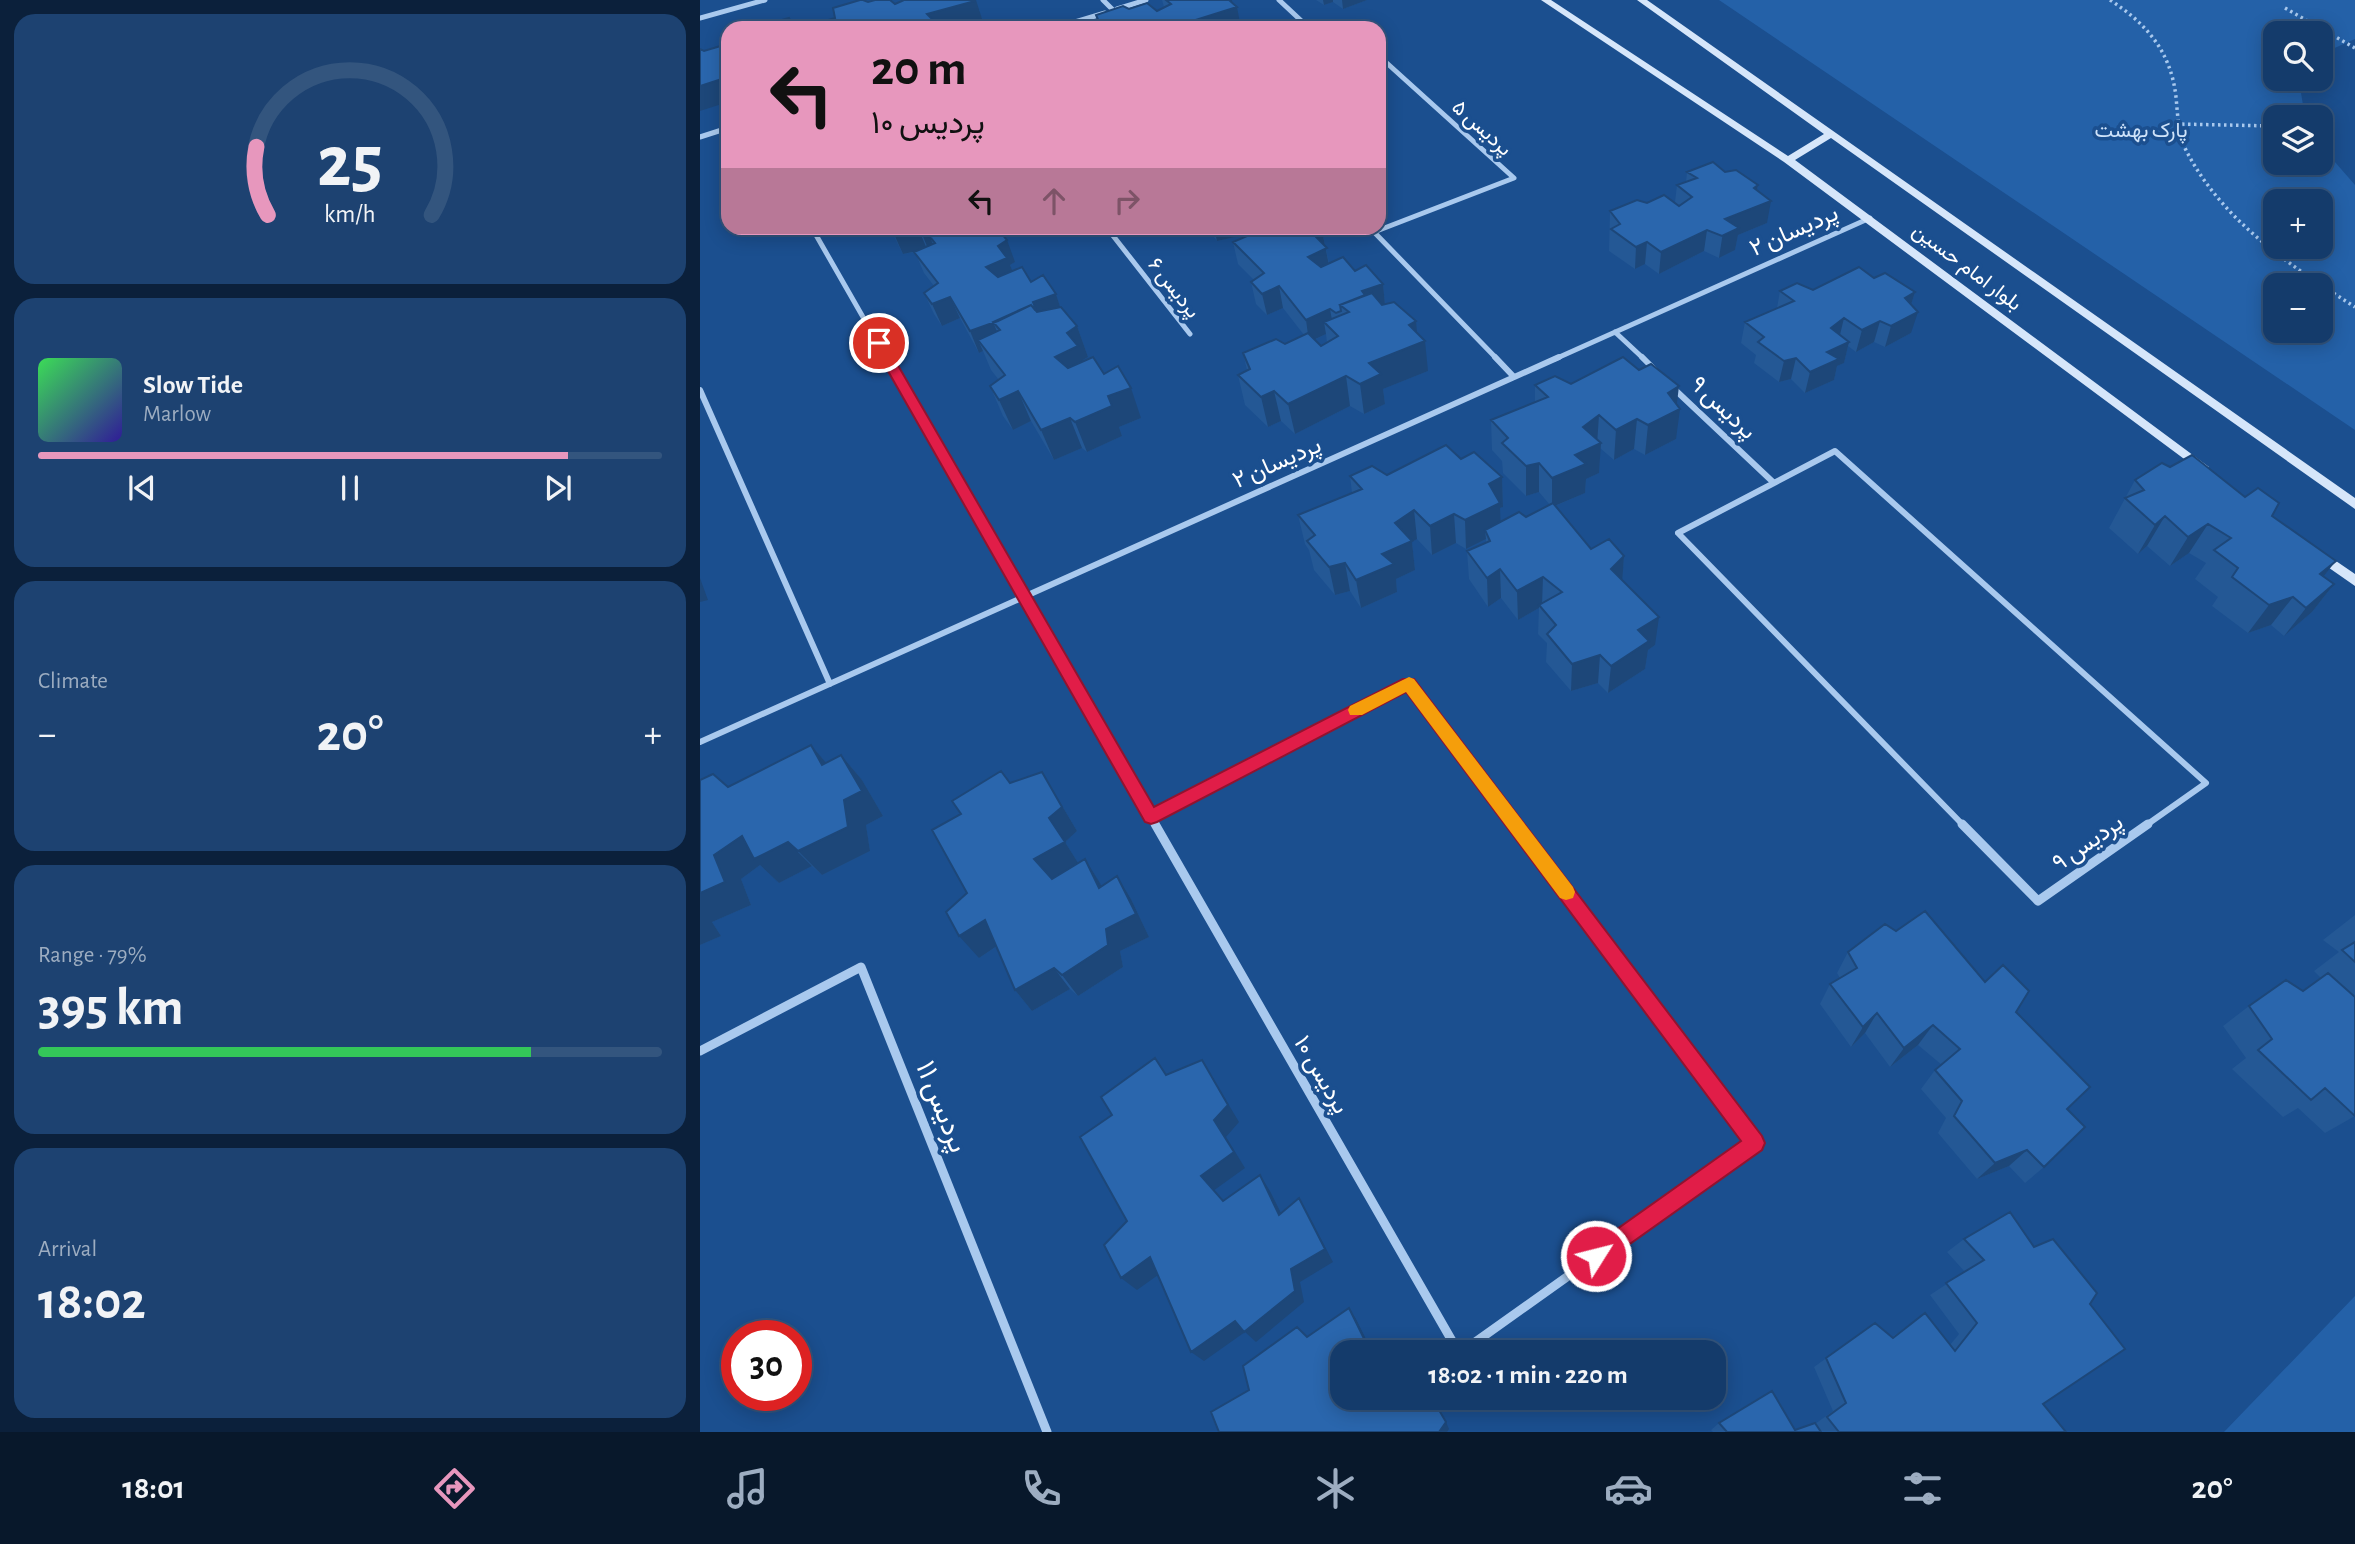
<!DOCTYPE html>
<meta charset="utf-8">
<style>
:root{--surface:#143b6b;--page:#1d4271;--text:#f1f3f6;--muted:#9dadc1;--line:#33557e;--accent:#e797bd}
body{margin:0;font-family:"Alegreya Sans",Vazirmatn,sans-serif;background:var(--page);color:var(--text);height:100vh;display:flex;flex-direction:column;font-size:26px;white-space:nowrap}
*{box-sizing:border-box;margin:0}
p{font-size:23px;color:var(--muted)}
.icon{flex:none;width:38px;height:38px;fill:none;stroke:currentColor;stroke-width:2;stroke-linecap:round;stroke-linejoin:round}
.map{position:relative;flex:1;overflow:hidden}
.side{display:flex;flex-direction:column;gap:14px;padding:14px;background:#0b203b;width:700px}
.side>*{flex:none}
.top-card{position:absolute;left:21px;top:21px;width:665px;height:214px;border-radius:21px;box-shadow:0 4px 18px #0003,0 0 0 2px var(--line);background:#e797bd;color:#111;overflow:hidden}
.fabs{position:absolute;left:1563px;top:21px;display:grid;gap:14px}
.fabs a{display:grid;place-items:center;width:70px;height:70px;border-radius:14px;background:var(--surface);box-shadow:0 4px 18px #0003,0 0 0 2px var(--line);font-size:35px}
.speed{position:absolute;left:21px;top:1320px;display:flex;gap:14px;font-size:35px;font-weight:700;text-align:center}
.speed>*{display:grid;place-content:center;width:91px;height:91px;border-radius:50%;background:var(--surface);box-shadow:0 4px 18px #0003,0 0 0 2px var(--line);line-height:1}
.speed .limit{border:10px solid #d22;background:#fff;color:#111}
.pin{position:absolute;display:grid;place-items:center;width:60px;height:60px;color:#fff;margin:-30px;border:4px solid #fff;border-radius:50%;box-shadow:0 2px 7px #0007}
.me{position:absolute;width:77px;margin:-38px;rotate:54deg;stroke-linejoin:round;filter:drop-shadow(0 0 5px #0008)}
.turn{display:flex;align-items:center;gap:24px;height:147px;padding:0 35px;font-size:32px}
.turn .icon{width:91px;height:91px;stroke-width:2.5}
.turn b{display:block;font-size:49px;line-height:60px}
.lanes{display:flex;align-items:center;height:66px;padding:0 35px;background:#0003;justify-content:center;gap:35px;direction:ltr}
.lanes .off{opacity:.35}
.big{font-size:52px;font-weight:700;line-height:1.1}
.side .tile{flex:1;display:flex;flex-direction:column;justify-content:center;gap:10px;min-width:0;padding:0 24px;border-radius:21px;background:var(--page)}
.side .dial{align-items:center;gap:0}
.dial svg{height:182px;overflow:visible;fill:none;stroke:var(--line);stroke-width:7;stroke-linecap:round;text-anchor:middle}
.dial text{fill:var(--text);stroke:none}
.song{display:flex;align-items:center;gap:21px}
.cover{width:84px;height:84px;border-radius:10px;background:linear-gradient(135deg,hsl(130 70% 55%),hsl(250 70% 35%))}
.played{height:7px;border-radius:4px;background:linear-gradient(90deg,var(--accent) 85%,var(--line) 85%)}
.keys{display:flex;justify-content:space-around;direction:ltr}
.heat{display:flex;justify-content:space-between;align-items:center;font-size:38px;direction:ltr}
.charge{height:10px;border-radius:5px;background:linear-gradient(90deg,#34c759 79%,var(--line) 0)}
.trip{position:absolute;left:630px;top:1340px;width:396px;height:70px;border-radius:21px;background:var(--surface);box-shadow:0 4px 18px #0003,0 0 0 2px var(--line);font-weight:700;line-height:70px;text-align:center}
.tabs{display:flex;height:112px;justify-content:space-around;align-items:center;background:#08182b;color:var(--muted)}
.tabs .icon{width:49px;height:49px}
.tabs .on{color:var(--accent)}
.tabs b{font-size:32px;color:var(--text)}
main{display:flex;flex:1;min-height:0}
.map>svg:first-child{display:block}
.green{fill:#2461a8;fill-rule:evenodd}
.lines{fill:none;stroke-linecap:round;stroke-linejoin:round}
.path{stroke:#a9c9ee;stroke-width:3.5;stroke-dasharray:2.5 3.5;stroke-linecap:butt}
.minor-far2{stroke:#a9c9ee;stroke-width:5}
.minor-far1{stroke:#a9c9ee;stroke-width:6}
.minor{stroke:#a9c9ee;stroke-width:9}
.secondary{fill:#d6e6fa;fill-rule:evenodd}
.wall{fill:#245895;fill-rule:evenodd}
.shaded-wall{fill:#1d4779}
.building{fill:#2a66ad;stroke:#1d4779;stroke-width:2}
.route{fill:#e11d48;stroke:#92132f;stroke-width:2}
.slow{fill:#f59e0b}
.labels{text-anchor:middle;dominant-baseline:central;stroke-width:7;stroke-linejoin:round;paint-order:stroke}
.far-street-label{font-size:21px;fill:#fff;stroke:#1b4f8f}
.far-park-label{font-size:21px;fill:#cfe3fa;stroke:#1b4f8f}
.street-label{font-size:24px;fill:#fff;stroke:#1b4f8f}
.near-street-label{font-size:28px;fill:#fff;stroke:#1b4f8f}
</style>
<main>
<section class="side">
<div class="tile dial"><svg viewBox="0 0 100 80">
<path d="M14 69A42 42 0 1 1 86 69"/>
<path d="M14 69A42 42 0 0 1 9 39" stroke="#e797bd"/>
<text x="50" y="56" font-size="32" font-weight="700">25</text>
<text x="50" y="72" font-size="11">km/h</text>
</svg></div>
<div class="tile">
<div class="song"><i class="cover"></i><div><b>Slow Tide</b><p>Marlow</p></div></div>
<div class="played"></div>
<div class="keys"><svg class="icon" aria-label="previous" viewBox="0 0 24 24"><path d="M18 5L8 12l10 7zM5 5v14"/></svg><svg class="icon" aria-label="pause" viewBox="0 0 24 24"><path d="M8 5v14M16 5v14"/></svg><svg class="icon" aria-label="next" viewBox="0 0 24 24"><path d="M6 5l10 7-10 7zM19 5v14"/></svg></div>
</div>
<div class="tile"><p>Climate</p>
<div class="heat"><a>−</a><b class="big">20°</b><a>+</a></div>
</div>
<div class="tile"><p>Range · 79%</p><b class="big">395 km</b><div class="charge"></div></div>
<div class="tile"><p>Arrival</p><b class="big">18:02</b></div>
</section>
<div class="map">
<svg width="1655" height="1432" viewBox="0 0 1655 1432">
<rect width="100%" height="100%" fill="#1b4f8f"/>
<path class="green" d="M1019 0H1655V39L1621 54 1620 33H1575V79H1604L1601 93 1605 117H1575V163H1620L1621 146 1655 185V430ZM1575 201H1620V247H1575ZM1575 285H1620V331H1575Z
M1655 1296V1432H1524Z"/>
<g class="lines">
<path class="path" d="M1410 0C1447 24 1471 52 1476 97 1478 117 1478 136 1488 154 1525 223 1591 266 1655 307
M1585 8 1655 48
M1476 124 1575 126"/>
<path class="minor-far2" d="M403 0 413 10
M579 0 609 28
M417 9 446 0
M0 18 65 0
M355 28 405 13
M0 137 28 128
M112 228 187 359
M407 228 490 334
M669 228 674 232 814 178 679 56
M674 232 797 359
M915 332 944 359
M855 359 1170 218"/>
<path class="minor-far1" d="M186 357 456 826
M795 357 814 377
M942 357 955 370
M971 386 1074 483
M0 390 130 684
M1074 483 978 533 1264 826
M1074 483 1135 451 1506 783 1445 826
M0 742 859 357
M451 817 709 683 816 826"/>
<path class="minor" d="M455 824 759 1353
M1262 824 1338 901 1448 824
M0 1051 161 967 347 1432
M760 1353 1055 1143 815 824"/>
<path class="secondary" d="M841 0H851L1088 156 1124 134 937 0H947L1655 498V509L1131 138 1095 160 1509 467 1507 470H1499L1084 162Z
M1617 548 1655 574V586L1612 556 1611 553Z"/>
</g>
<path class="wall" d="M462 0H532L533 3 398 25 396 15 429 9 457 11 464 7Z
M616 0H667L643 9 633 2 624 5Z
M168 2 280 10 279 11 283 22 262 28H128L125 21 135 18Z
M987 172H1025L1058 185 1057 191 1067 223 1038 235 1035 250 1019 258 1004 251 959 274 945 264 935 269 909 251 910 211 947 203 975 202 977 185 986 182Z
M190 228H297L315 262 310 265 312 271 356 294 360 307 377 326 388 357 383 360 384 361 404 374 441 418 419 427 422 436 387 452 382 448 354 460 331 421 313 430 303 416 290 386 299 380 291 370 283 351 279 353 260 318 242 326 234 314 224 293 234 286 224 273 215 252 203 254Z
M507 228H619L622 231 629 263 655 271 683 284 685 304 717 332 728 371 683 389 685 404 664 414 650 406 595 434 581 421 568 427 545 405 538 375 547 370 543 353 585 344 604 335 583 308 567 315 556 304 551 282 554 280 538 264 533 242 542 238 540 236 517 241ZM626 334 627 343 621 346 614 340Z
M1174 278 1215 292 1211 304V333L1185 347 1174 342 1156 352 1148 346 1144 363 1137 366 1134 380 1105 393 1091 379 1079 382 1054 363 1056 355 1041 343 1045 322 1077 308 1080 291 1113 290Z
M871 384 977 405 976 439 945 455 934 449 914 460 900 448 899 473 886 479 885 493 855 506 891 549 924 556 922 580 955 645 948 650 945 669 908 693 898 683 871 691 846 662 847 643 838 634 839 608 818 620 801 598 788 607 769 579 767 551 786 543V539L766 549 756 543 732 555 717 539 712 542 715 570 696 579 697 592 661 608 650 591 635 595 614 570 609 550 605 544 598 515 652 493 650 476 687 475 761 459 802 477 803 507 800 508V522L826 517 850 505 839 492 826 496 803 473 802 461 792 450 791 420 835 402V385Z
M1470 467 1545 497 1572 516 1623 576 1634 584 1612 612 1584 636 1571 625 1548 633 1512 606 1518 597 1495 579 1506 563 1489 553 1470 566 1447 546 1438 554 1409 528 1435 480Z
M111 745 126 763 141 755 162 780 183 816 166 825 170 851 122 875 112 866 79 883 60 865 41 879 51 905 12 922 21 936 0 945 28 787Z
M342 772 377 831 365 842 378 863 385 859 402 887 417 876 431 899 449 937 420 951 423 967 378 996 370 989 332 1011 315 990 296 947 279 958 267 893 261 814 310 783Z
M1655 915V1116L1625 1133 1598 1108 1583 1117 1532 1069 1546 1058 1523 1026 1549 1006 1603 991 1621 978 1614 971 1639 952 1623 940Z
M1196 931 1285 982 1316 1012 1367 1109 1344 1167 1325 1183 1309 1166 1277 1179 1238 1133 1246 1118 1221 1089 1235 1070 1242 1065 1218 1045 1190 1067 1165 1033 1151 1047 1120 1004 1130 984 1140 978 1137 973 1148 952Z
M1264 1239 1334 1247 1390 1304 1343 1404 1366 1432H1013L1011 1430 1019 1423 1095 1430 1115 1424 1133 1411 1114 1367 1175 1323 1192 1337 1225 1313 1250 1345 1259 1334 1230 1295 1265 1272 1247 1252Z"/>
<path class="shaded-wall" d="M270 0H276L283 22 262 28H217V26L227 14Z
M527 0H532L534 8 537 7 541 28H493L492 21Z
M623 0H633V2L624 5Z
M642 0H667L643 9Z
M207 22 209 28H188Z
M28 77V102L0 111V86Z
M1058 185 1054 206 1071 201 1067 223 1038 235 1035 250 1019 258 1025 219 1054 188Z
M218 228 227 249 203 254 193 232Z
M240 228H282L235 243 230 237 237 254 231 256 222 234Z
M514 228H538L540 236 517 241Z
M542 228H546L548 241 545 242Z
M1007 230 1004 251 959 274 961 252Z
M622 231 630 270 611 279 608 257 615 236Z
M307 240 315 262 310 265 316 280 295 289 286 267 298 246Z
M947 242 945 264 935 269 936 247Z
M683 284 685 305 649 312 662 291Z
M579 286 583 308 567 315 562 294Z
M1215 292 1208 314 1205 298Z
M356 294 363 316 311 345 333 302Z
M250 297 260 318 242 326 232 304Z
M630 309 634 331 624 322 626 334 609 342 606 320Z
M1218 312 1211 333 1185 347 1191 326Z
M1144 318 1139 339 1131 328Z
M297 320 300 330 293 322 302 343 278 340 283 351 279 353 270 331Z
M716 321 718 344 725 341 728 371 683 389 685 404 664 414 660 384 669 363 709 325Z
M1180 321 1174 342 1156 352 1162 330Z
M377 326 388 357 383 360 389 377 367 388 355 357 367 333Z
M1149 342 1144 363 1137 366 1134 380 1105 393 1110 372 1127 352Z
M1096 358 1091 379 1079 382 1084 361Z
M646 376 650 406 595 434 588 404Z
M979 386 976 411 980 409 976 439 945 455 948 425 968 393Z
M431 388 441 418 419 427 408 396Z
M318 391 331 421 313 430 299 400Z
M574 391 581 421 568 427 561 397Z
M412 406 422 436 387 452 375 422Z
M899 415 897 445 901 443 899 473 886 479 885 493 852 507V478L875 455 883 427Z
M370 418 382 448 354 460 341 430Z
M937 419 934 449 914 460 916 430Z
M839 463V492L826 496V466Z
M802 477 803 507 800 508 801 532 785 530 786 539 766 549 765 520 789 484Z
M714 510 717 539 712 542 715 570 696 579 697 592 661 608 656 580 682 554 695 523Z
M754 514 756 543 732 555 730 526Z
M1465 516 1447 546 1438 554 1455 525Z
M1508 524 1489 553 1470 566 1488 537Z
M924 556 922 584 911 569Z
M1636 561 1613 589 1597 602 1620 574Z
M645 563 650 591 635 595 629 567Z
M800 569 801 598 788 607 787 578Z
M843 577 842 605H839V608L818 620 817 591Z
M0 578 8 600 0 602Z
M1634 584 1612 612 1584 636 1606 608Z
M1593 597 1571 625 1548 633 1569 605Z
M959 617 955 645 948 650 945 669 908 693 911 666 938 630Z
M900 655 898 683 871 691 872 664Z
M111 745 133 771 122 765Z
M141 755 162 780 183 816 166 825 170 851 122 875 98 851 144 800Z
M342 772 377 831 365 842 380 866 350 883 334 859 349 818Z
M42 836 88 842 112 866 79 883 60 865 41 879 51 905 12 922 21 936 0 945V893L14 855Z
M385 859 400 883 413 911 399 888Z
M417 876 431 899 449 937 420 951 423 967 378 996 362 975 406 929Z
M285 920 303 942 279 958 259 936Z
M354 968 370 989 332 1011 315 990Z
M1177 1013 1165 1033 1151 1047 1163 1027Z
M1233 1025 1218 1045 1190 1067 1204 1048Z
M502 1060 539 1122 526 1137 545 1168 513 1191 501 1176 514 1120Z
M1327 1150 1309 1166 1277 1179 1295 1163Z
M560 1175 570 1191 589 1229 579 1215Z
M599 1198 607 1212 633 1262 600 1282 604 1302 556 1342 545 1332 504 1361 491 1352Z
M450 1257 465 1270 437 1290 421 1278Z
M649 1308 656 1319 673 1353H671Z
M746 1422 749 1429 747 1432H739Z"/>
<path class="building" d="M160 0H163L168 2 175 0H190L195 4 204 0H275V1L227 14 234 21 217 26 207 22 188 28H132L125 21 135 18 133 8Z
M466 0H529L537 7 492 21 500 27 497 28H390L400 24 396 15 423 6 429 9 447 3 457 11 471 4Z
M89 18 93 26 104 24 107 28H62L60 26Z
M24 45 28 49V77L0 86V49L4 51Z
M1013 162 1025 172 1036 170 1058 185 1054 188 1071 201 1025 219 1039 228 1022 236 1007 230 961 252 947 242 936 247 911 229 920 224 910 211 937 200 947 203 964 195 979 206 992 197 977 185 997 178 987 172Z
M191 228H240L222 234 218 228 193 232Z
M253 228H297L307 240 298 246 307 258 286 267 298 277 322 267 331 282 343 275 356 294 333 302 336 310H335L331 305 298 321 270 331 250 297 232 304 224 293 238 283 214 252 235 243 230 237Z
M546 228H619L622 231 615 236 627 248 608 257 621 267 643 257 655 271 666 265 683 284 662 291 665 295 640 305 641 311 636 313 630 309 606 320 579 286 562 294 551 282 564 273 533 242 552 234Z
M1159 267 1174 278 1185 273 1215 292 1205 298 1218 312 1191 326 1180 321 1162 330 1144 318 1131 328 1149 342 1127 352 1139 359 1110 372 1096 358 1084 361 1058 342 1064 337 1045 322 1094 301 1080 291 1097 283 1113 290Z
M672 293 682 305 694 302 716 321 709 325 725 341 669 363 681 374 660 384 646 376 588 404 574 391 561 397 538 375 550 369 543 353 576 339 585 344 608 333 621 346 638 336 624 322 649 312 640 305Z
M331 305 337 312 361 307 377 326 367 333 378 346 355 357 368 368 393 357 404 374 418 366 431 388 408 396 412 406 375 422 370 418 341 430 318 391 299 400 290 386 305 375 278 340 300 330 293 322Z
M923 357 939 370 951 364 979 386 968 393 980 409 948 425 937 419 916 430 899 415 883 427 901 443 875 455 886 464 852 478 839 463 826 466 802 443 808 438 791 420 848 397 835 385 855 376 871 384Z
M746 445 761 459 774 452 802 477 789 484 800 503 765 520 754 514 730 526 714 510 695 523 712 541 682 554 694 564 656 580 645 563 629 567 607 541 615 535 598 515 662 489 650 476 672 466 687 475Z
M1492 455 1545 497 1558 488 1579 503 1572 516 1636 561 1620 574 1634 584 1606 608 1593 597 1569 605 1532 577 1538 568 1514 550 1531 538 1508 524 1488 537 1465 516 1455 525 1425 498 1444 490 1435 480 1462 463 1470 467Z
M853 503 891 549 909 539 924 556 911 569 959 617 938 630 949 641 911 666 900 655 872 664 847 634 856 625 839 605 862 592 843 577 817 591 800 569 787 578 767 551 790 541 785 530 819 512 826 517Z
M111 745 122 765 141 755 162 791 144 800 148 827 98 851 88 842 54 859 42 836 14 855 25 882 0 893V780L13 774 28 787Z
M301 771 310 783 342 772 362 807 349 818 365 842 334 859 352 879 385 859 399 888 417 876 436 914 406 929 408 945 362 975 354 968 315 990 285 920 259 936 246 912 267 893 232 830 261 814 252 801Z
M1225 911 1285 982 1303 965 1329 991 1316 1012 1390 1087 1367 1109 1385 1127 1344 1167 1327 1150 1295 1163 1254 1116 1262 1101 1235 1070 1260 1049 1233 1025 1204 1048 1177 1013 1163 1027 1130 984 1157 968 1148 952 1185 924 1196 931Z
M1655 942V962L1642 950Z
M1628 973 1655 997V1116L1625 1088 1611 1100 1558 1050 1572 1039 1549 1006 1586 980 1603 991Z
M455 1058 466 1075 502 1060 528 1105 514 1120 534 1152 501 1176 523 1201 560 1175 579 1215 599 1198 625 1249 591 1269 595 1291 544 1332 535 1321 491 1352 450 1257 421 1278 404 1245 427 1221 380 1137 412 1115 401 1097Z
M1310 1212 1334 1247 1353 1239 1397 1293 1390 1304 1425 1349 1343 1404 1366 1432H1139L1127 1417 1146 1403 1126 1358 1175 1323 1193 1338 1225 1313 1255 1351 1277 1323 1246 1283 1284 1260 1264 1239Z
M649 1308 671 1353H642V1398H693L697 1408 709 1398H732L746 1422 739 1432H519L511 1412 549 1390 543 1366 597 1327 607 1337Z
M1072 1391 1095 1430 1115 1423 1121 1432H1027L1019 1423Z"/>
<path class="route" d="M179 339 185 343 454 807 703 679H714L1062 1136 1065 1143 1062 1150 903 1263 896 1266 889 1263 886 1256 889 1249 1041 1141 706 692 457 822 451 824 445 822 172 343Z"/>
<path class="slow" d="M709 677 714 679 873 887 875 892 873 898 866 900 860 898 706 692 662 715H650L648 710 650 706Z"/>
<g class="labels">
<g class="far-street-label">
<text transform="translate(782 128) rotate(42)">پردیس ۵</text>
<text transform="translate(1267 267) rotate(37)">بلوار امام حسین</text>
<text transform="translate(474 288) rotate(52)">پردیس ۶</text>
</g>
<g class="far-park-label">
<text x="1441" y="130">پارک بهشت</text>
</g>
<g class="street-label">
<text transform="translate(1094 231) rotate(-24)">پردیسان ۲</text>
<text transform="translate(1023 408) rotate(43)">پردیس ۹</text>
<text transform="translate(577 463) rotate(-24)">پردیسان ۲</text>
<text transform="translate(1388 843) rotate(-35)">پردیس ۹</text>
<text transform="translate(621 1075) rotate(60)">پردیس ۱۰</text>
</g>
<g class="near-street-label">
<text transform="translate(241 1107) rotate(68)">پردیس ۱۱</text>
</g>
</g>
</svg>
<div class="fabs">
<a><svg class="icon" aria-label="search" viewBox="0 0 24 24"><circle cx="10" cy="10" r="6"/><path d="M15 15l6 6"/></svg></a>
<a><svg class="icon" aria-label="layers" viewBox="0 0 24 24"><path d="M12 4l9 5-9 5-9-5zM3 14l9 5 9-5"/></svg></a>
<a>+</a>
<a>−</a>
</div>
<div class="speed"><div class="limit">30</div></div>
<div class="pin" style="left:179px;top:343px;background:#d93025"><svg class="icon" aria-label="arrive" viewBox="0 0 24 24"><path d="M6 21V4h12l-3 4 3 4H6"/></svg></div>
<svg class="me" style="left:896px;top:1256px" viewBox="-20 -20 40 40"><circle r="17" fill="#e11d48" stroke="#fff" stroke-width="3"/><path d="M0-11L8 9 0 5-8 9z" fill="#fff"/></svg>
<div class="trip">18:02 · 1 min · 220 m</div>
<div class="top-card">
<div class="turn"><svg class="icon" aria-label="left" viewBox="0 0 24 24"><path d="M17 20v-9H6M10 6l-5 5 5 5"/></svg><div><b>20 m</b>پردیس ۱۰</div></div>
<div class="lanes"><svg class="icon" aria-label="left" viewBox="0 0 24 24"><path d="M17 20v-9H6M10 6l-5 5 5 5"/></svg><svg class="icon off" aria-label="ahead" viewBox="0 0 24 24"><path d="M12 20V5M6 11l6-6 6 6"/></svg><svg class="icon off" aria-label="right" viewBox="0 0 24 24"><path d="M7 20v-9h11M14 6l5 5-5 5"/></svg></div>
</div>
</div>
</main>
<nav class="tabs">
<b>18:01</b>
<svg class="icon on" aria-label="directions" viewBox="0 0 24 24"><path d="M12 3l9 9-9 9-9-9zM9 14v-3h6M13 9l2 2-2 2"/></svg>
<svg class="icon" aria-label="music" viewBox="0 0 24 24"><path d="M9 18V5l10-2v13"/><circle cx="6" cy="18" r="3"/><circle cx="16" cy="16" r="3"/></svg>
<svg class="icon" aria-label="phone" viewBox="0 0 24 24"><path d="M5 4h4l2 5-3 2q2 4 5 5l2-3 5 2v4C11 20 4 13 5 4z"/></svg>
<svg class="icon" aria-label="climate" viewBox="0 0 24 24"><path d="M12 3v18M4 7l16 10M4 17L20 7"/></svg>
<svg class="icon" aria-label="car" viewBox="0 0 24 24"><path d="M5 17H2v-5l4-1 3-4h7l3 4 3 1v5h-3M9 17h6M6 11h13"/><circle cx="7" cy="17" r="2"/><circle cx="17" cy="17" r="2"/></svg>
<svg class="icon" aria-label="filters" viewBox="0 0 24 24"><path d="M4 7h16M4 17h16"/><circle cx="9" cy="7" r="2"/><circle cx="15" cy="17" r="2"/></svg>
<b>20°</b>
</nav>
